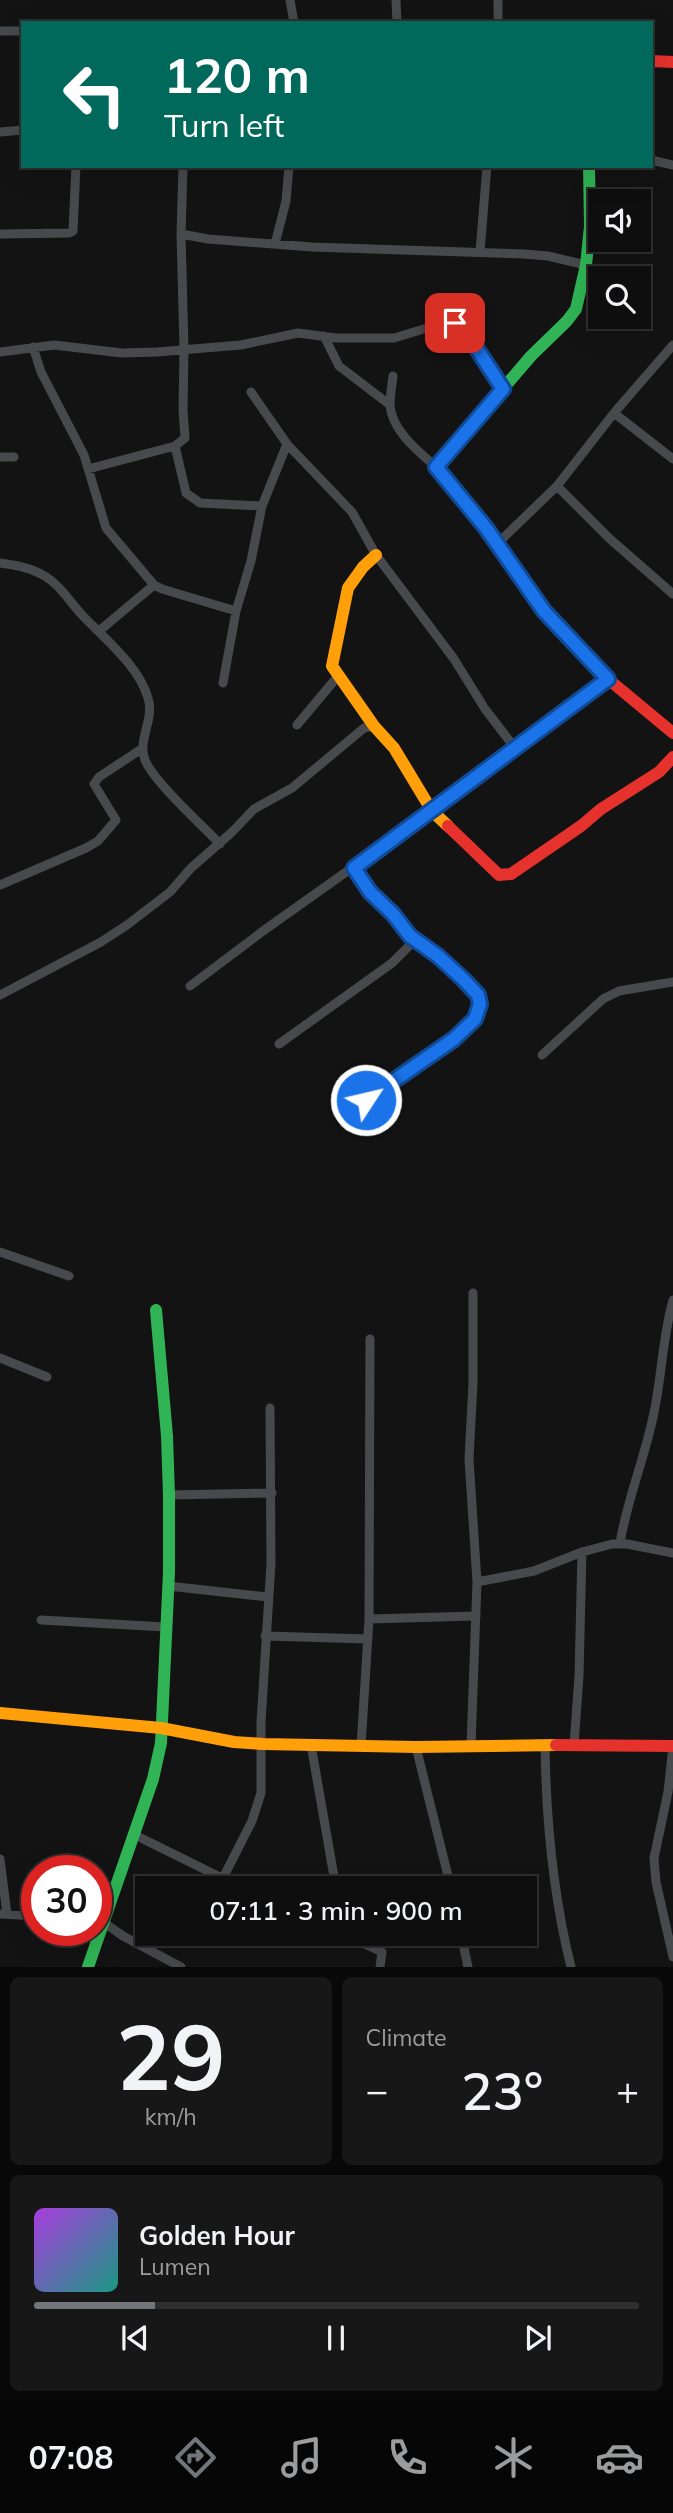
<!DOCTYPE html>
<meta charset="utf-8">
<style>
:root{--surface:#0e0e0e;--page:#171717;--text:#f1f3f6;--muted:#9b9c9e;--line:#2e2e2e;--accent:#72767b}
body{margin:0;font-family:Mulish,sans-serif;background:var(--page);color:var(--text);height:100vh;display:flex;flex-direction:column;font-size:26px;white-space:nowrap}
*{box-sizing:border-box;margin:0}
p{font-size:23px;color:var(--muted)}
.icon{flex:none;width:38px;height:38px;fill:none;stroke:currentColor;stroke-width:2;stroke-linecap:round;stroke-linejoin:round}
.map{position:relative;height:1967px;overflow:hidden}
.sheet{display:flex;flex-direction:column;gap:10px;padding:10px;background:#080808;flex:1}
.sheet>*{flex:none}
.hud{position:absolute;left:21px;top:21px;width:632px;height:147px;border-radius:0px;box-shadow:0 7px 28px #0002,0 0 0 2px var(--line);background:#00695c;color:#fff;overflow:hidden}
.tools{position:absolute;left:588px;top:189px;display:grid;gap:14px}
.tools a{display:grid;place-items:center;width:63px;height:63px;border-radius:0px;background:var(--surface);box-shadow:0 7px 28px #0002,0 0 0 2px var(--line);font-size:35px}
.speed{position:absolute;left:21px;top:1855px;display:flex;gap:14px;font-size:35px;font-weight:700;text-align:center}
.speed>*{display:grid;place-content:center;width:91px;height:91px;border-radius:50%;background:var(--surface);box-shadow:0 7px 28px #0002,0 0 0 2px var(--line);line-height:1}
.speed .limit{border:10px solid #d22;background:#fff;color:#111}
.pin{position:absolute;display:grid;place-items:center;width:60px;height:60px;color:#fff;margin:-30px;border-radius:14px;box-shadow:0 4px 10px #0006}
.me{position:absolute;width:77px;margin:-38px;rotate:55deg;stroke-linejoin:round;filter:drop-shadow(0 0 5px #0008)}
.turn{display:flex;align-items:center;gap:24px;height:147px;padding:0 28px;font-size:32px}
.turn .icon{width:91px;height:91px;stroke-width:2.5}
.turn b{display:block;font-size:49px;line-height:60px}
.big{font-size:52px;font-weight:600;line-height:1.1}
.sheet .tile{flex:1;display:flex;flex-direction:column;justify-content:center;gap:10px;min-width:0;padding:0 24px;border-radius:10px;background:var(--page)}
.sheet .dial{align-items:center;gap:0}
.dial b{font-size:91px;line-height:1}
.song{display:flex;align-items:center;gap:21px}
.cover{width:84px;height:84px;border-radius:10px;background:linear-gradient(135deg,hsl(280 70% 55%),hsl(170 70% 35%))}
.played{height:7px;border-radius:4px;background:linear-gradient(90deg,var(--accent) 20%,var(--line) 20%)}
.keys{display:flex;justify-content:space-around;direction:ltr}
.heat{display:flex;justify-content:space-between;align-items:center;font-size:38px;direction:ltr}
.sheet .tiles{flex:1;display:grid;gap:10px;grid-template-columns:1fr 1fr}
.tile:last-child{grid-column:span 2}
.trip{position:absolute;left:135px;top:1876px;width:402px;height:70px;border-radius:0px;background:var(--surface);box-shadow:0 7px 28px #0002,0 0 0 2px var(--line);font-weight:600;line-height:70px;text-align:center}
.tab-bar{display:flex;height:112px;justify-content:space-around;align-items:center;background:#060606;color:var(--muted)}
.tab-bar .icon{width:49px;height:49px}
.tab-bar .current{color:var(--accent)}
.tab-bar b{font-size:32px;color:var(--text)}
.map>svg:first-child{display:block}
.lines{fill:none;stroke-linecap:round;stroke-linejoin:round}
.street{stroke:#47494c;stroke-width:9}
.fast{stroke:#30b455;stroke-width:12}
.slow{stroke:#ff9f0a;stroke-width:12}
.jam{stroke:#e5322d;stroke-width:12}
.route-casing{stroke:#114b97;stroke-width:18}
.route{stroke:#1a73e8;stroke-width:12}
</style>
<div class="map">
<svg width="673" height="1967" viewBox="0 0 673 1967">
<rect width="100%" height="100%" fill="#131313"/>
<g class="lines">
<path class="street" d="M290 0 294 23
M396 0 397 23
M498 0V23
M0 31H23
M0 132 23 130
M651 160 673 165
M0 234 69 233 73 231 76 166
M181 234 208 239 312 247 524 254 548 256 586 265
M275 244 286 201 289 166
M480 252 487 166
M324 336 339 366 390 405
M33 347 41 372 84 455 106 528 154 585 162 589 236 611 251 561 262 506 287 444
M0 352 54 345 122 353 157 352 241 345 298 333 336 338H394L447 322 455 323 464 329 503 389
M393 376C392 385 390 396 390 405 392 431 418 451 436 467
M251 392 287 444 352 512 376 555 454 659 485 709 515 748
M614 413 673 459
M175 446 186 493 200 503 262 506
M0 457H14
M88 469 175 446 185 438 183 410 184 349 181 234 183 166
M557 486 610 539 673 594
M498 543 557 486 614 413 673 345
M0 563C14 565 28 567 41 574 59 583 69 601 82 615 104 638 139 666 148 698 155 719 137 740 145 760 154 782 202 825 220 844
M99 631 154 585
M223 683 236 611
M297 725 338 676
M353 868 370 893 393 914 410 936 438 956 464 980 478 995 480 1004 475 1019 454 1039 366 1100
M0 885 86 848 98 841 116 820 94 784 99 777 143 748
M190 986 263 931 432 811 608 679
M0 995 101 942 127 925 170 892 191 868 231 833 254 809 292 788 364 728 374 726
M279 1044 392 963 415 940
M542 1055 603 999 619 991 673 982
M0 1252 69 1276
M0 1358 47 1377
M169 1495 272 1493
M620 1543C627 1500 644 1460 653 1417 662 1378 662 1339 673 1300
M477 1582 534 1571 582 1552 612 1544H627L673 1553
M168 1586 268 1597
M369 1619 476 1616
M41 1620 165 1627
M265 1636 368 1639
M311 1745 336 1888
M471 1745 477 1582 469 1459 473 1383V1293
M545 1745C546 1819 553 1895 571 1967
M574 1745 579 1676 582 1552
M361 1746 369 1619 370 1339
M673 1746 668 1792 654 1858 656 1882 673 1957
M416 1747 451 1888
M133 1834 242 1888
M0 1859 7 1914
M223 1878 252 1821 261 1793V1722L271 1563 270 1408
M0 1914 37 1916
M103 1922 123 1936 181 1967
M347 1934 352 1938 382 1952 380 1967
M461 1934 468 1967"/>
<path class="fast" d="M460 439 531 356 567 321 576 309 586 265 590 226 589 166
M88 1967 153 1779 161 1743 169 1572V1495L167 1436 156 1310"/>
<path class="slow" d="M460 439 436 467 475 513 544 611 585 656
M376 555 363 567 348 588 332 666 374 726 394 748 432 811 448 826
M0 1713 161 1728 234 1742 263 1744 416 1747 556 1745"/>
<path class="jam" d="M651 61 673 62
M585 656 608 679 673 733
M448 826 499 875 511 874 581 826 601 809 659 772 673 757
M556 1745 673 1746"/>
</g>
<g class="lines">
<g class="route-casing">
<path id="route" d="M366 1100 454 1039 475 1019 480 1004 478 995 464 980 438 956 410 936 393 914 370 892 354 868 608 679 544 611 486 528 436 467 503 389 464 329 455 323"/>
</g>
<use href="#route" class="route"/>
</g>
</svg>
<div class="tools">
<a><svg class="icon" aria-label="sound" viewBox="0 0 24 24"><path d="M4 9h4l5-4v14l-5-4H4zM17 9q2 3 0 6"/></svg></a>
<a><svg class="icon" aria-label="search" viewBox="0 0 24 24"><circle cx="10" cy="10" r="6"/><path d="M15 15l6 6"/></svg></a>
</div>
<div class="speed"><div class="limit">30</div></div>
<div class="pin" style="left:455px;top:323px;background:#d93025"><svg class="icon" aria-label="arrive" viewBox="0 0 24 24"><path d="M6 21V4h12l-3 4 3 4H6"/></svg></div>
<svg class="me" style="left:366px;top:1100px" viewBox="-20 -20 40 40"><circle r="17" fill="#1a73e8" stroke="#fff" stroke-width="3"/><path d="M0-11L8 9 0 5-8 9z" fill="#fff"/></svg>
<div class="trip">07:11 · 3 min · 900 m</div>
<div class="hud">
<div class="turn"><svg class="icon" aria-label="left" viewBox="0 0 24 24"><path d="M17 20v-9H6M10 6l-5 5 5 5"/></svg><div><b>120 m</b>Turn left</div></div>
</div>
</div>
<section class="sheet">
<div class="tiles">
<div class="tile dial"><b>29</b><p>km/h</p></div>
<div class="tile"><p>Climate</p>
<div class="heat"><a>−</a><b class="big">23°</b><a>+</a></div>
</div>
<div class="tile">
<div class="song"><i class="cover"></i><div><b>Golden Hour</b><p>Lumen</p></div></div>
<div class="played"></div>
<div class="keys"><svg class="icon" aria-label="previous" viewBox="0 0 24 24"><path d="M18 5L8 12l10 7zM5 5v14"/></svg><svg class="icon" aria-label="pause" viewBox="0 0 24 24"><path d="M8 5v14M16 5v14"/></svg><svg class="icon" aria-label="next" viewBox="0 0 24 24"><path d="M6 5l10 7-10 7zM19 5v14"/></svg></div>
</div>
</div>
</section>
<nav class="tab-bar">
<b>07:08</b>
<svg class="icon current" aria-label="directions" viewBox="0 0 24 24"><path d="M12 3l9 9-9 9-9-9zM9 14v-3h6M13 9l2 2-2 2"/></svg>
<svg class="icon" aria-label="music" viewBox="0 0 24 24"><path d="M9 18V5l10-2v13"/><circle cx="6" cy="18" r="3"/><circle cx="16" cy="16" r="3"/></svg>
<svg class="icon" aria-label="phone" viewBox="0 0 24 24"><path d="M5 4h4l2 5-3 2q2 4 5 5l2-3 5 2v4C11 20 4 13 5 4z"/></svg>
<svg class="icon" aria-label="climate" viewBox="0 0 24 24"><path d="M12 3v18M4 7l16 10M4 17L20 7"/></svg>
<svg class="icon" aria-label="car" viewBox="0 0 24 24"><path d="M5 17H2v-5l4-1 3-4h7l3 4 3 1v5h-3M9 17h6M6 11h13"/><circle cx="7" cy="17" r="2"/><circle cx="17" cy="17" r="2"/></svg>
</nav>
